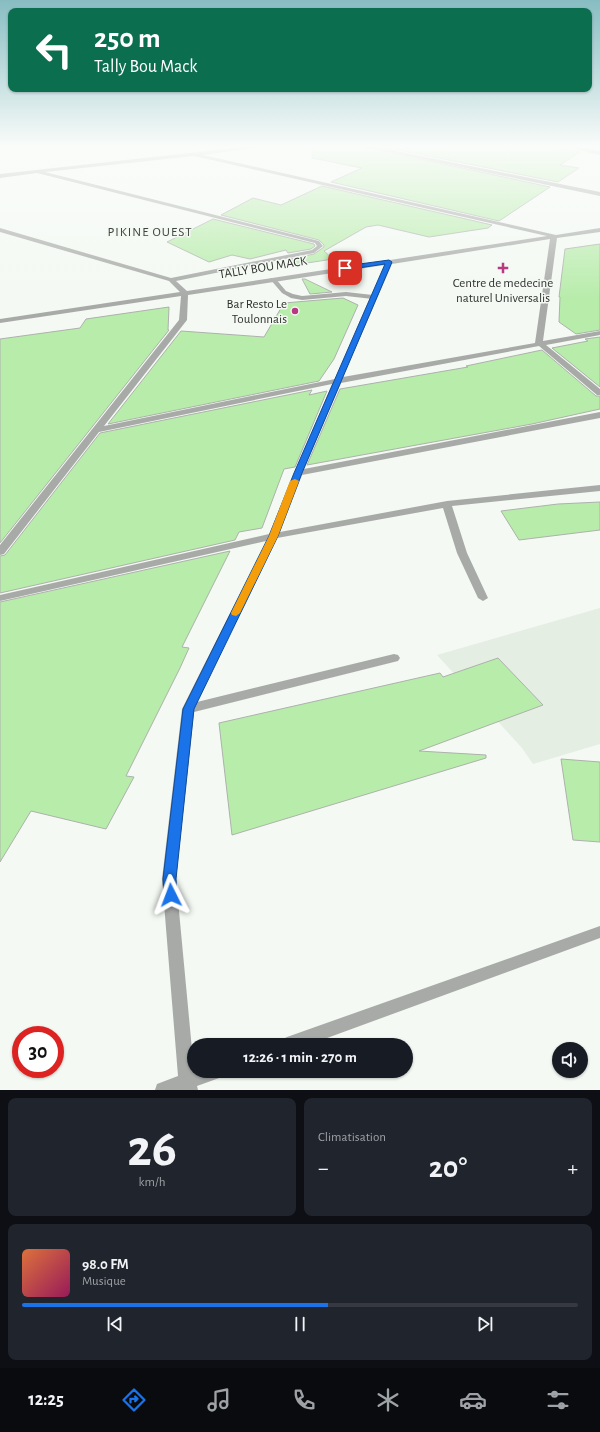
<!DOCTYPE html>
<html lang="fr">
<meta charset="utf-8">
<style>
:root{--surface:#171b24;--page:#20242c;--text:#f1f3f6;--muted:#9ea1a6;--line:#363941;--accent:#1a73e8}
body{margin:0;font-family:"Alegreya Sans",sans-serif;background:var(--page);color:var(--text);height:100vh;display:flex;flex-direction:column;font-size:15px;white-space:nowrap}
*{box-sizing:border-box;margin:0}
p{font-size:13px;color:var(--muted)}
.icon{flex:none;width:22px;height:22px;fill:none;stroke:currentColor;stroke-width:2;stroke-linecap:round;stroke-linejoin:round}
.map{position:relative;height:1090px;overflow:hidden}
.details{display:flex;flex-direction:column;gap:8px;padding:8px;background:#0d0f14;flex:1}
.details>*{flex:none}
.top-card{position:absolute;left:8px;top:8px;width:584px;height:84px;border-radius:8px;box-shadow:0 1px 3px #0004;background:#0b6e4f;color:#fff;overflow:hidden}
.fabs{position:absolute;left:552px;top:1042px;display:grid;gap:8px}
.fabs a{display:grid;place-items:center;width:36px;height:36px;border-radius:50%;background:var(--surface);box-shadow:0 1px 3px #0004;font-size:20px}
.speed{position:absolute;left:12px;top:1026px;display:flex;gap:8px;font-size:20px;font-weight:700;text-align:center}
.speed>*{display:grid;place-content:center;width:52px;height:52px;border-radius:50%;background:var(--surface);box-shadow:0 1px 3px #0004;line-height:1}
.speed .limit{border:6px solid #d22;background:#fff;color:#111}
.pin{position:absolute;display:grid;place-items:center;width:34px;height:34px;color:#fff;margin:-17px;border-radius:8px;box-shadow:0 2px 6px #0006}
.me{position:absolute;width:44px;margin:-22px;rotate:357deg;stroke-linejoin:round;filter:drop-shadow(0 0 3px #0008)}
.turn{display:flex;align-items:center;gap:14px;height:84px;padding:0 20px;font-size:18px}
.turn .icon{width:52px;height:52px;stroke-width:2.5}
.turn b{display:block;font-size:28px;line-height:34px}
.big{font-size:30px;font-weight:600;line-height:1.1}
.details .card{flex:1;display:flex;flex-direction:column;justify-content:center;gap:6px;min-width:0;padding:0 14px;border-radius:8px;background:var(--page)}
.details .dial{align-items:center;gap:0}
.dial b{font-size:52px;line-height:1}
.song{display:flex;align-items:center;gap:12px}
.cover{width:48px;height:48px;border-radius:6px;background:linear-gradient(135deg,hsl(20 70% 55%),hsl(330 70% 35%))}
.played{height:4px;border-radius:2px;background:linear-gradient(90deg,var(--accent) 55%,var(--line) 55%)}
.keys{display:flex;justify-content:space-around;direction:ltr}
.heat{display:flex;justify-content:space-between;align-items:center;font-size:22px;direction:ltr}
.details .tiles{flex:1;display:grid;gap:8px;grid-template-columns:1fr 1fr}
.card:last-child{grid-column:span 2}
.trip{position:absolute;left:187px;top:1038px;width:226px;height:40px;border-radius:20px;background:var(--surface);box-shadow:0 1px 3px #0004;font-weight:600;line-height:40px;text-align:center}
.dock{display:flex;height:64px;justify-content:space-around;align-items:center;background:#090b0e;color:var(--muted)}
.dock .icon{width:28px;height:28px}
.dock .selected{color:var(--accent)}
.dock b{font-size:18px;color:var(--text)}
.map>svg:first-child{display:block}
.built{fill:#e4eee2}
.building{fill:#b8ecab;stroke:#adb1ac}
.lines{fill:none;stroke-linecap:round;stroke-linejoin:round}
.service{fill:#a8aaa8;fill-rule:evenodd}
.minor{fill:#a8aaa8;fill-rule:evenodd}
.route{fill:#1a73e8;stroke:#114b97}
.slow{fill:#f59e0b}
.poi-dot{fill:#b93882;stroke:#f4f9f3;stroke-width:1.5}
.labels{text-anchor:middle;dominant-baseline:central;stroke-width:3;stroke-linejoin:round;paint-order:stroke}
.far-neighbourhood-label{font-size:13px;letter-spacing:1px;fill:#40433f;stroke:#f4f9f3}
.far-street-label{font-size:13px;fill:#30322f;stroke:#f4f9f3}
.far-poi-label{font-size:13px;fill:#30322f;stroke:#f4f9f3}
</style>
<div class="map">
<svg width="600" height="1090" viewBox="0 0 600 1090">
<rect width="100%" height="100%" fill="#f4f9f3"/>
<path class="built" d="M600 608V744L533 764 522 748 437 655Z"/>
<path class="building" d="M314 146H360L550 187 499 221 331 182 362 168 312 158Z
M379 146H547L580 152 560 165 579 168 558 182Z
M322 186 492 225 488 228 429 237 378 225 366 227 324 251 333 259 294 265 291 259 314 254 324 247V245L319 240 221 215 253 198 281 205Z
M213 219 314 244 315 246 311 249 288 253 286 250 250 259 232 255 209 262 167 242Z
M600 244V330L576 334 559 322 560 297H559L565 249Z
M302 279H305L332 292 310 294Z
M343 298 358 305 334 359 319 381 108 424 181 331 264 337 284 303Z
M169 307 168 330H169L0 543V339L80 328 86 319Z
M600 337V387L552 348 588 341 585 339Z
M542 350 596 396H600V409L532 424 307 465 340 389 468 367 466 366Z
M312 390 309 395 327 391 295 467 284 469 262 528 239 532 235 540 0 593V556L5 555 100 433Z
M600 502V530L519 540 501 511 558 504Z
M230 551 182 647 189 648 180 668 126 776 134 777 106 829 31 811 0 862V602Z
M498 658 543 705 419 751 486 755V758L232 835 219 723 440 673 443 677Z
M561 759 600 762V842L573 840Z"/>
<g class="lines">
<path class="service" d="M271 278H275L286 291 293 294 302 296 346 292 373 295 376 297 373 299 346 296 302 300 291 298 282 293 270 279Z"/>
<path class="minor" d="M252 146H268L203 155 556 235 600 228V232L557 238 543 341 600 331V335L546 345 600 389V395H597L539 346 341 383 304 469 600 412V418L302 475 280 532 447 501 600 485V491L452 506 467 553 488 598 483 601 478 598 457 553 443 508 277 538 197 702 394 654 398 655 400 658 398 661 194 712 176 879 194 1071H224L222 1077 197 1086 198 1090H155L157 1084 178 1076 162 879 182 709 266 541 0 601V595L269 534 332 384 99 432 4 554 0 555V545L179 320 181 296 0 323V319L180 292 169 281 0 232V228L171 278 312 250 317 246 315 243 37 173 0 178V174ZM194 156 547 236 187 291 176 281 314 253 323 246 319 241 45 172ZM550 239 535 343 343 377 392 264ZM385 265 335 379 104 426 187 320 188 295Z
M361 146H371L600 192V196Z
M560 146H571L600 151V155Z
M600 926V938L308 1045H279L281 1040 287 1037Z"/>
</g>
<linearGradient id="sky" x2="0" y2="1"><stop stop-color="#87bdc2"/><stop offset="0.49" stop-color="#fafcfa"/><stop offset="1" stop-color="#fafcfa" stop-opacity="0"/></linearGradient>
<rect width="600" height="299" fill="url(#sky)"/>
<path class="route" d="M389 260 392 262 302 473 278 536 194 709 176 879 177 895 175 899 171 900 166 899 164 895 163 879 183 709 269 536 294 473 385 264 345 270 342 268 345 266Z"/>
<path class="slow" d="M295 479 299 481 278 536 240 613 236 616 232 615 231 613 269 536 290 481Z"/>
<g class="poi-dot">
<path d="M501 262h4v4h4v4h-4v4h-4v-4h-4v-4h4z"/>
<circle cx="295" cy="311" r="4"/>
</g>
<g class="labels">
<g class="far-neighbourhood-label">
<text x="150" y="232">PIKINE OUEST</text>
</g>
<g class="far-street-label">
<text transform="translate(263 268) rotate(-9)">TALLY BOU MACK</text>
</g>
<g class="far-poi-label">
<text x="503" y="283">Centre de medecine<tspan x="503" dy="15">naturel Universalis</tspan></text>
<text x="287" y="304" text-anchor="end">Bar Resto Le<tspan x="287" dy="15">Toulonnais</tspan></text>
</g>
</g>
</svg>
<div class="fabs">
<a><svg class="icon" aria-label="sound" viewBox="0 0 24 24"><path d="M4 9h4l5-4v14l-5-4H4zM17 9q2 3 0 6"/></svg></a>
</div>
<div class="speed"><div class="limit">30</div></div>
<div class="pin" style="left:345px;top:268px;background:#d93025"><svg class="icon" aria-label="arrive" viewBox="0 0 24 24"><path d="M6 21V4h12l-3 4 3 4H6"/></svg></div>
<svg class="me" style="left:171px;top:895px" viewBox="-20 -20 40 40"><path d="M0-17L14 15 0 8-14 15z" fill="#1a73e8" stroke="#fff" stroke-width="4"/></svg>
<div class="trip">12:26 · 1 min · 270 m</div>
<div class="top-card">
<div class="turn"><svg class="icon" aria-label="left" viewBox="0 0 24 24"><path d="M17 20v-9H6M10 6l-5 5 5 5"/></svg><div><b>250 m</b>Tally Bou Mack</div></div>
</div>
</div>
<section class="details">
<div class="tiles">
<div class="card dial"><b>26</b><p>km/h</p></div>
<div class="card"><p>Climatisation</p>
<div class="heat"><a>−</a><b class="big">20°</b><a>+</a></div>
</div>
<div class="card">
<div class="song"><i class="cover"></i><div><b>98.0 FM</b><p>Musique</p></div></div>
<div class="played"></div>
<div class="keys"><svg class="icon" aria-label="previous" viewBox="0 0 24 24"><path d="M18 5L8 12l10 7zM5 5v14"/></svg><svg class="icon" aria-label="pause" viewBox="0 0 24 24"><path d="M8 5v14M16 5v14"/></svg><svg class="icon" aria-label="next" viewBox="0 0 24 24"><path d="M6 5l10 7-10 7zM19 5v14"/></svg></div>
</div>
</div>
</section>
<nav class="dock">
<b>12:25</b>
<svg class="icon selected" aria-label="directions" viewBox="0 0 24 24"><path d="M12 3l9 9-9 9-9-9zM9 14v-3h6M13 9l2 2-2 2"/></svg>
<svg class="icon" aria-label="music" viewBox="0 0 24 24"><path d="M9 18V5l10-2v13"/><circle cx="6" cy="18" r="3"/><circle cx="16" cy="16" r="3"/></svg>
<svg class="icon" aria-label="phone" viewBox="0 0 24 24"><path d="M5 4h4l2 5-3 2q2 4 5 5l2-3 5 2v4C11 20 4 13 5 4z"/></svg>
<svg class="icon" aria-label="climate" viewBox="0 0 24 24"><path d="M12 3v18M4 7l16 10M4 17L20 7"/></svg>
<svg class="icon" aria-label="car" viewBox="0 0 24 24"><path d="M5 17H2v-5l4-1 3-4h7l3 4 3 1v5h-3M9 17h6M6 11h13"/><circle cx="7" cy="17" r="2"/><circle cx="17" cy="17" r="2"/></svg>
<svg class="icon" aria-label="filters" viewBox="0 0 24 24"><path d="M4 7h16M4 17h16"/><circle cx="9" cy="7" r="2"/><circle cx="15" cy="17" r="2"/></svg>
</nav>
